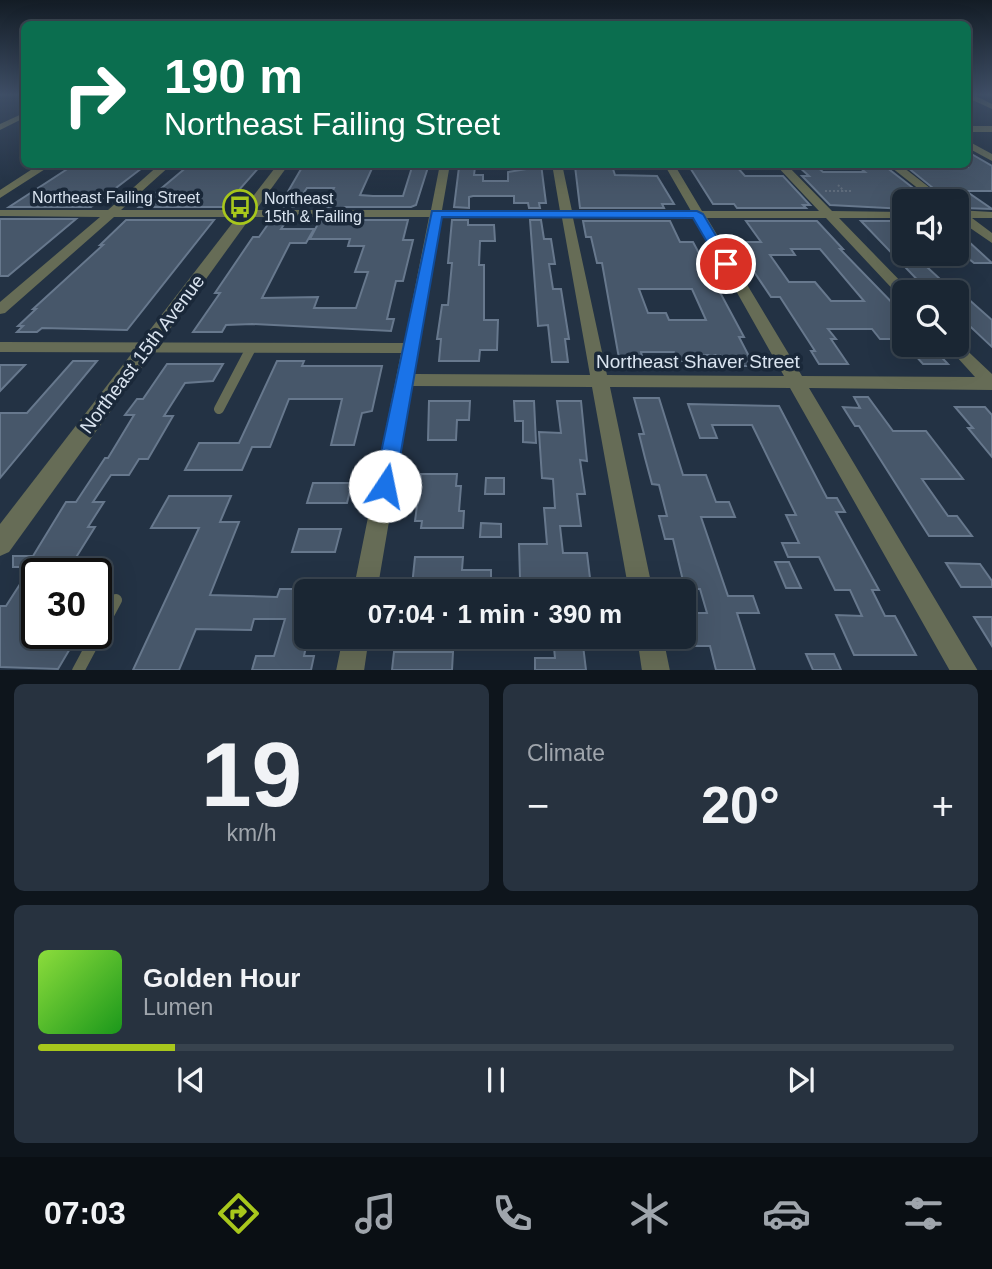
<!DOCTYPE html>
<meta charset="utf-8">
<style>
:root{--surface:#1a2633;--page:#27323f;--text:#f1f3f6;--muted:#9fa5ac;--line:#38434e;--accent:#a8c71c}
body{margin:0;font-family:Helvetica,sans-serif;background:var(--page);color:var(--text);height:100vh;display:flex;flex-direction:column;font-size:26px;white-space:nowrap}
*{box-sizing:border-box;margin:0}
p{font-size:23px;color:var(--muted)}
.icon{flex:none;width:38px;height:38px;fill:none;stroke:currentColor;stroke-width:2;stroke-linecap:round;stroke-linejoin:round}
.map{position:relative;height:670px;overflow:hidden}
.side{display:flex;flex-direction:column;gap:14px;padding:14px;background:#0e151c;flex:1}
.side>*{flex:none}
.guide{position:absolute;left:21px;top:21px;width:950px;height:147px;border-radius:10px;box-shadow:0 7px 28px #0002,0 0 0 2px var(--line);background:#0b6e4f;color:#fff;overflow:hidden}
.fabs{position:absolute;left:892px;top:189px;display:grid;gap:14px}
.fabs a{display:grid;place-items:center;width:77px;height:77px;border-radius:10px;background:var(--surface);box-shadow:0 7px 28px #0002,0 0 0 2px var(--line);font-size:35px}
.speed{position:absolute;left:21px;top:558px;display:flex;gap:14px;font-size:35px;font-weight:700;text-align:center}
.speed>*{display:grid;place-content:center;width:91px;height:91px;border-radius:50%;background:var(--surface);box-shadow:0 7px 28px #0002,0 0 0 2px var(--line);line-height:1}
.speed .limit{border:4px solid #111;border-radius:10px;background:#fff;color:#111}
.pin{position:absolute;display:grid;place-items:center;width:60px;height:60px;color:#fff;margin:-30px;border:4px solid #fff;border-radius:50%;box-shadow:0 2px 7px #0007}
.me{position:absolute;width:77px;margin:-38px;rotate:11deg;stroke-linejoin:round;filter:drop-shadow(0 0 5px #0008)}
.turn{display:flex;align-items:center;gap:24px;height:147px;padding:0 28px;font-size:32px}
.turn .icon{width:91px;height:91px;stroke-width:2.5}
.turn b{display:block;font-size:49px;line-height:60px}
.big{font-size:52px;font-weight:700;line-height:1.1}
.side .widget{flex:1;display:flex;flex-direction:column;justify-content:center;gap:10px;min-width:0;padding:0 24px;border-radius:10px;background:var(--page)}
.side .dial{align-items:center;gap:0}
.dial b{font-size:91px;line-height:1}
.song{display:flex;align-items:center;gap:21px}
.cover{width:84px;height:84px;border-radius:10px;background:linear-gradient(135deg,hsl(90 70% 55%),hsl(120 70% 35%))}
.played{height:7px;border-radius:4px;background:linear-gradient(90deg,var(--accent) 15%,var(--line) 15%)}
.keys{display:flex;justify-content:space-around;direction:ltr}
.heat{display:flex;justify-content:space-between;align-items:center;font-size:38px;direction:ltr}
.side .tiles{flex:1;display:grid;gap:14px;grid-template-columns:1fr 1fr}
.widget:last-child{grid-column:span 2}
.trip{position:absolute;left:294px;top:579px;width:402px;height:70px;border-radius:10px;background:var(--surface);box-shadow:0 7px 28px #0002,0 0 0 2px var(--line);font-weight:700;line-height:70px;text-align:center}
.dock{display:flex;height:112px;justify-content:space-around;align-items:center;background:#0a0f14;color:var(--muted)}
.dock .icon{width:49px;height:49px}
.dock .active{color:var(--accent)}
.dock b{font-size:32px;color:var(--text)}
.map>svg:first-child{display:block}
.building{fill:#47576a;stroke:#67788d;stroke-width:2;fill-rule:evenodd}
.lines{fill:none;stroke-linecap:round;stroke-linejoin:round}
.path{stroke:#5f6c7c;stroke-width:2;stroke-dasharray:2 2;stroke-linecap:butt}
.service-far2{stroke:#666c56;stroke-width:7}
.service-far1{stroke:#666c56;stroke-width:10}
.service{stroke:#666c56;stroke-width:12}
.minor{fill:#666c56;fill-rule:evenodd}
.tertiary{fill:#666c56;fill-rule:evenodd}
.route{fill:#1a73e8;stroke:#114b97;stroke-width:2}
.labels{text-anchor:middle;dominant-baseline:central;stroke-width:7;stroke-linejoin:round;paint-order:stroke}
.far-street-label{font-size:16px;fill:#dae4f0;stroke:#1a2839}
.far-poi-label{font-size:16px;fill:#dae4f0;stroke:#1a2839;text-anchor:start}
.street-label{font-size:19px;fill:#dae4f0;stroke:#1a2839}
</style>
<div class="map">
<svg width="992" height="671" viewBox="0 0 992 671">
<rect width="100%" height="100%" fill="#233244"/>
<path class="building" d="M968 152 992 166V191H966L992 209 962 208 957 201H949L907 167H968Z
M304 164H374L360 195 373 196H403L413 164H429L416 205 411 207H326L334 188H307L294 207H279Z
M526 164H541L546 203H539L540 208H529L528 203H514V196H473L469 197V208L454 207 459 167H475L474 175H483V181H508V172L527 169Z
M146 165 91 207H9L72 166Z
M261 165 224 207H139L188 166Z
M575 166H612L615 175 657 176 674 204H662L664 208H580Z
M689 166 737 167 745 176H783L810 205H803L806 208H737L734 204H713Z
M798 166H816L823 172H865L859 167H886L930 201H900L905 209 830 205 802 176H809Z
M0 219H76L8 276H0Z
M126 220H214L127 330 42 328 37 332H17L23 326H18L36 309H33L103 245H100Z
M271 220H287L281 229H314L306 243H290L262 298 318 297 314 308H356L368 272H355L364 246H348L350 239H310L320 220H408L403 240H413L403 281H396L387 319H394L391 331 252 324 226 325 222 332H193L220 293H215L253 237H259Z
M452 220H468V225H494L495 241H480L479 265H484V320H498L497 350H480L479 361H439L441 339H437L442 305H448L452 263H448Z
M530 220H541L544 239H551L555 264H549L553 289H561L569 339H565L568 362H552L548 325 538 326Z
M583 221H670L680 242H693L744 337H739L754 366H725L720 355H688L691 361H678L674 352H641L644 364H620L602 263H597L591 237H586ZM639 289H692L706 320H669L666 313H648Z
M746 221H817L843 249H840L905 316V339H880L872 329H828L836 339H831L848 364H819L811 351H815L780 297H771L734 242H761ZM791 249H820L864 301H831L815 282H789L770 255H795Z
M861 221H905V255H914L954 292H929Z
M957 241H968L992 263H974L957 249Z
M957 289 992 320V347L957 314Z
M906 345H930L948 364H923Z
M73 361H97L0 478V413H27Z
M277 361H304L302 366H382L372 411 362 413 354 445H331L342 399H289L270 447H252L242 470H185L199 443H239Z
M167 364H223L213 381 185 383 164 416H173L148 459H139L129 475H111L93 502H104L88 527H95L70 567H37V609L22 632 46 634 39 646 71 647 58 669 0 667V606H6L31 567H13V556H33L66 502H76L105 458H108L134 415H125L137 399H143Z
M0 365H25L0 391Z
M854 397H868L893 431H926L963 479H922L948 516H957L972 536H929L859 426H855L843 407 860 408Z
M634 398H659L683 475H706L716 502H729L735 517H701L728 596H753L759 613H737L755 670H716L710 646H690L684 613H707L700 589H685L673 539H665L659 516H667L659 485 652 484 645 458 639 434H644Z
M429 401H470L469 420H457L456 440H428Z
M514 401H534L536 443 523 442V421H515Z
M557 401H581L587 461 580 460 585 494H577L581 526H560L563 553H587L590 578H520L519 544H547L544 508H555L553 479 542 478 539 432 561 433Z
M688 404 779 406 827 498H837L845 512H836L879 590H872L885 616H895L916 655H854L836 615 862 616 850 590H835L819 557H788L782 543H799L786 515H796L752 425H712L717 438H700Z
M955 407H985L992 415V457L968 428H973Z
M421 474H457L456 486H461L459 511H464L463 528H421L422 521H415Z
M486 478H504V494H485Z
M313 483H352L347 503H307Z
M169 496H231L220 522H239L210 595 277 597 280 589H306L308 637 304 656H314L311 670H252L256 656H274L285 619H254L251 630 196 629 179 670H133L199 528H151Z
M481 523 501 524V537H480Z
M299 529H341L335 552H292Z
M415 557H463L462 570H491V587L412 586Z
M775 562H789L801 588H786Z
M946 563 980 564 992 581V587H961Z
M974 617H992V646Z
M553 637H582L586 670H535V658H555Z
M394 652H453L452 670H392Z
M806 654H834L841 670H813Z"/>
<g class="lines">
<path class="path" d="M838 185 844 191
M825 191H853"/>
<path class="service-far2" d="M249 352 251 348"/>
<path class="service-far1" d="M219 409 250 350"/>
<path class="service" d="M78 671 116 600"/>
<path class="minor" d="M968 95H974L992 104V109L968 98Z
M24 113V118L0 130V124Z
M968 126H992V132H968Z
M968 141 992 154V161L968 148Z
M40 164H53L0 198V190Z
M160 164H172L121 210H431L440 164H450L442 210 560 211 552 164H562L572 211H691L664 164H674L702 211H819L775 164H786L832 211 905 212V218H839L910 291 905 292V298L900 297 826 218H707L802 376 975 377 946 345H957V341L992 374V390L809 388 978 671H950L790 388 610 387 653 592H629L592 387 412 386 377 592H353L401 353 0 352V342L404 343 429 217H114L5 313 0 314V302L100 217 0 216V210H108ZM441 217 562 218 590 375 414 374ZM573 218H695L784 376 607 375Z
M887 164H899L947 201H934Z
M957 210 992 212V218H972L992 233V243L957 219Z
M343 637H369L364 671H336Z
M637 637H663L670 671H642Z"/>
<path class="tertiary" d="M278 164H289L9 552 0 556V524Z"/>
</g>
<linearGradient id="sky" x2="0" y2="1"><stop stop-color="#131c25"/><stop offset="0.5" stop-color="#3f4f67"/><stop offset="1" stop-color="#3f4f67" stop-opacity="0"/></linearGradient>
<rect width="992" height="189" fill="url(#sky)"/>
<path class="route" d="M432 211H697L703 214 733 264 721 266 693 218 442 217 395 486 392 492 385 495 377 492 374 486Z"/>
<defs>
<g id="bus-ring" transform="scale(1.75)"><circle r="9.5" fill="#1a2839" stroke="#a8c71c" stroke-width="1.5"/><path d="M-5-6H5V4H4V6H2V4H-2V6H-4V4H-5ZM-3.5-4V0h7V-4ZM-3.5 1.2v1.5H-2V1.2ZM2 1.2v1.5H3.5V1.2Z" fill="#a8c71c"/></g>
</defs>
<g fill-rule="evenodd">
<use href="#bus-ring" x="240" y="207"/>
</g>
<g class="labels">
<g class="far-street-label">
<text x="116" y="197">Northeast Failing Street</text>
</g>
<g class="far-poi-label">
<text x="264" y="198">Northeast<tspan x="264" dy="18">15th &amp; Failing</tspan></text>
</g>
<g class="street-label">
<text transform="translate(142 354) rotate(-53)">Northeast 15th Avenue</text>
<text x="698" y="361">Northeast Shaver Street</text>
</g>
</g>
</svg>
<div class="fabs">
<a><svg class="icon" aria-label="sound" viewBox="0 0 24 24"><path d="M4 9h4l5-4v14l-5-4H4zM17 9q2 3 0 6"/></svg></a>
<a><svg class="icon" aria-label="search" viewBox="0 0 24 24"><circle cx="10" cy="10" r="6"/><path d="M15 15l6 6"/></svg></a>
</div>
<div class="speed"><div class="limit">30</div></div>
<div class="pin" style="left:726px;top:264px;background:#d93025"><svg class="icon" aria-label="arrive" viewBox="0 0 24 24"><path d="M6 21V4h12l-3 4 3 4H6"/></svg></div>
<svg class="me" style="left:385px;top:486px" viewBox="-20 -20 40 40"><circle r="19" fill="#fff"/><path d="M0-13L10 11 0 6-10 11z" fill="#1a73e8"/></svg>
<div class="trip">07:04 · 1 min · 390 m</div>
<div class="guide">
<div class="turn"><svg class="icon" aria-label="right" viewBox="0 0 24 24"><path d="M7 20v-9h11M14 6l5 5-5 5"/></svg><div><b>190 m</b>Northeast Failing Street</div></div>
</div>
</div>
<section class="side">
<div class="tiles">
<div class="widget dial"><b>19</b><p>km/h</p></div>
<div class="widget"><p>Climate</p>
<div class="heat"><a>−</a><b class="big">20°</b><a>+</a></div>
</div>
<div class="widget">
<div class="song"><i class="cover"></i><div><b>Golden Hour</b><p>Lumen</p></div></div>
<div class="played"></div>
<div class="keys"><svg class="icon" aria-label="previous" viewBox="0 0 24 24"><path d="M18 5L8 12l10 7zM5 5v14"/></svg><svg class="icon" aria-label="pause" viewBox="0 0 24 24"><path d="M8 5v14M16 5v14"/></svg><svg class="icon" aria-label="next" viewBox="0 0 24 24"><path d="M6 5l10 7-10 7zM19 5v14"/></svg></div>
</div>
</div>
</section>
<nav class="dock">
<b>07:03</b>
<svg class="icon active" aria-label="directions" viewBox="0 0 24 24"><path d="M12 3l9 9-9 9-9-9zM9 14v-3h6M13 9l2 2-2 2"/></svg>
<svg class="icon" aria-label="music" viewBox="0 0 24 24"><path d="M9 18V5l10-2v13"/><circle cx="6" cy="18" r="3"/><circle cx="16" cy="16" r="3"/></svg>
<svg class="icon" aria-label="phone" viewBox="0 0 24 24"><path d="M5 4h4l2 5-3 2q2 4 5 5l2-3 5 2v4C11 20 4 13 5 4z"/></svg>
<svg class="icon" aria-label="climate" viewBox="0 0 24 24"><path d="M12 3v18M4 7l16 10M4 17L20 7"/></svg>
<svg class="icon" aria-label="car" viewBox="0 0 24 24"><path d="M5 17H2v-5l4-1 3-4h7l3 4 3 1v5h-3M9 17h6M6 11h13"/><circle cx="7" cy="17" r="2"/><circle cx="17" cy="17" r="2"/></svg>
<svg class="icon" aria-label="filters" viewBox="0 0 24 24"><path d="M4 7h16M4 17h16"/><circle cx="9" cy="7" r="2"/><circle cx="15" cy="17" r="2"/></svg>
</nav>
